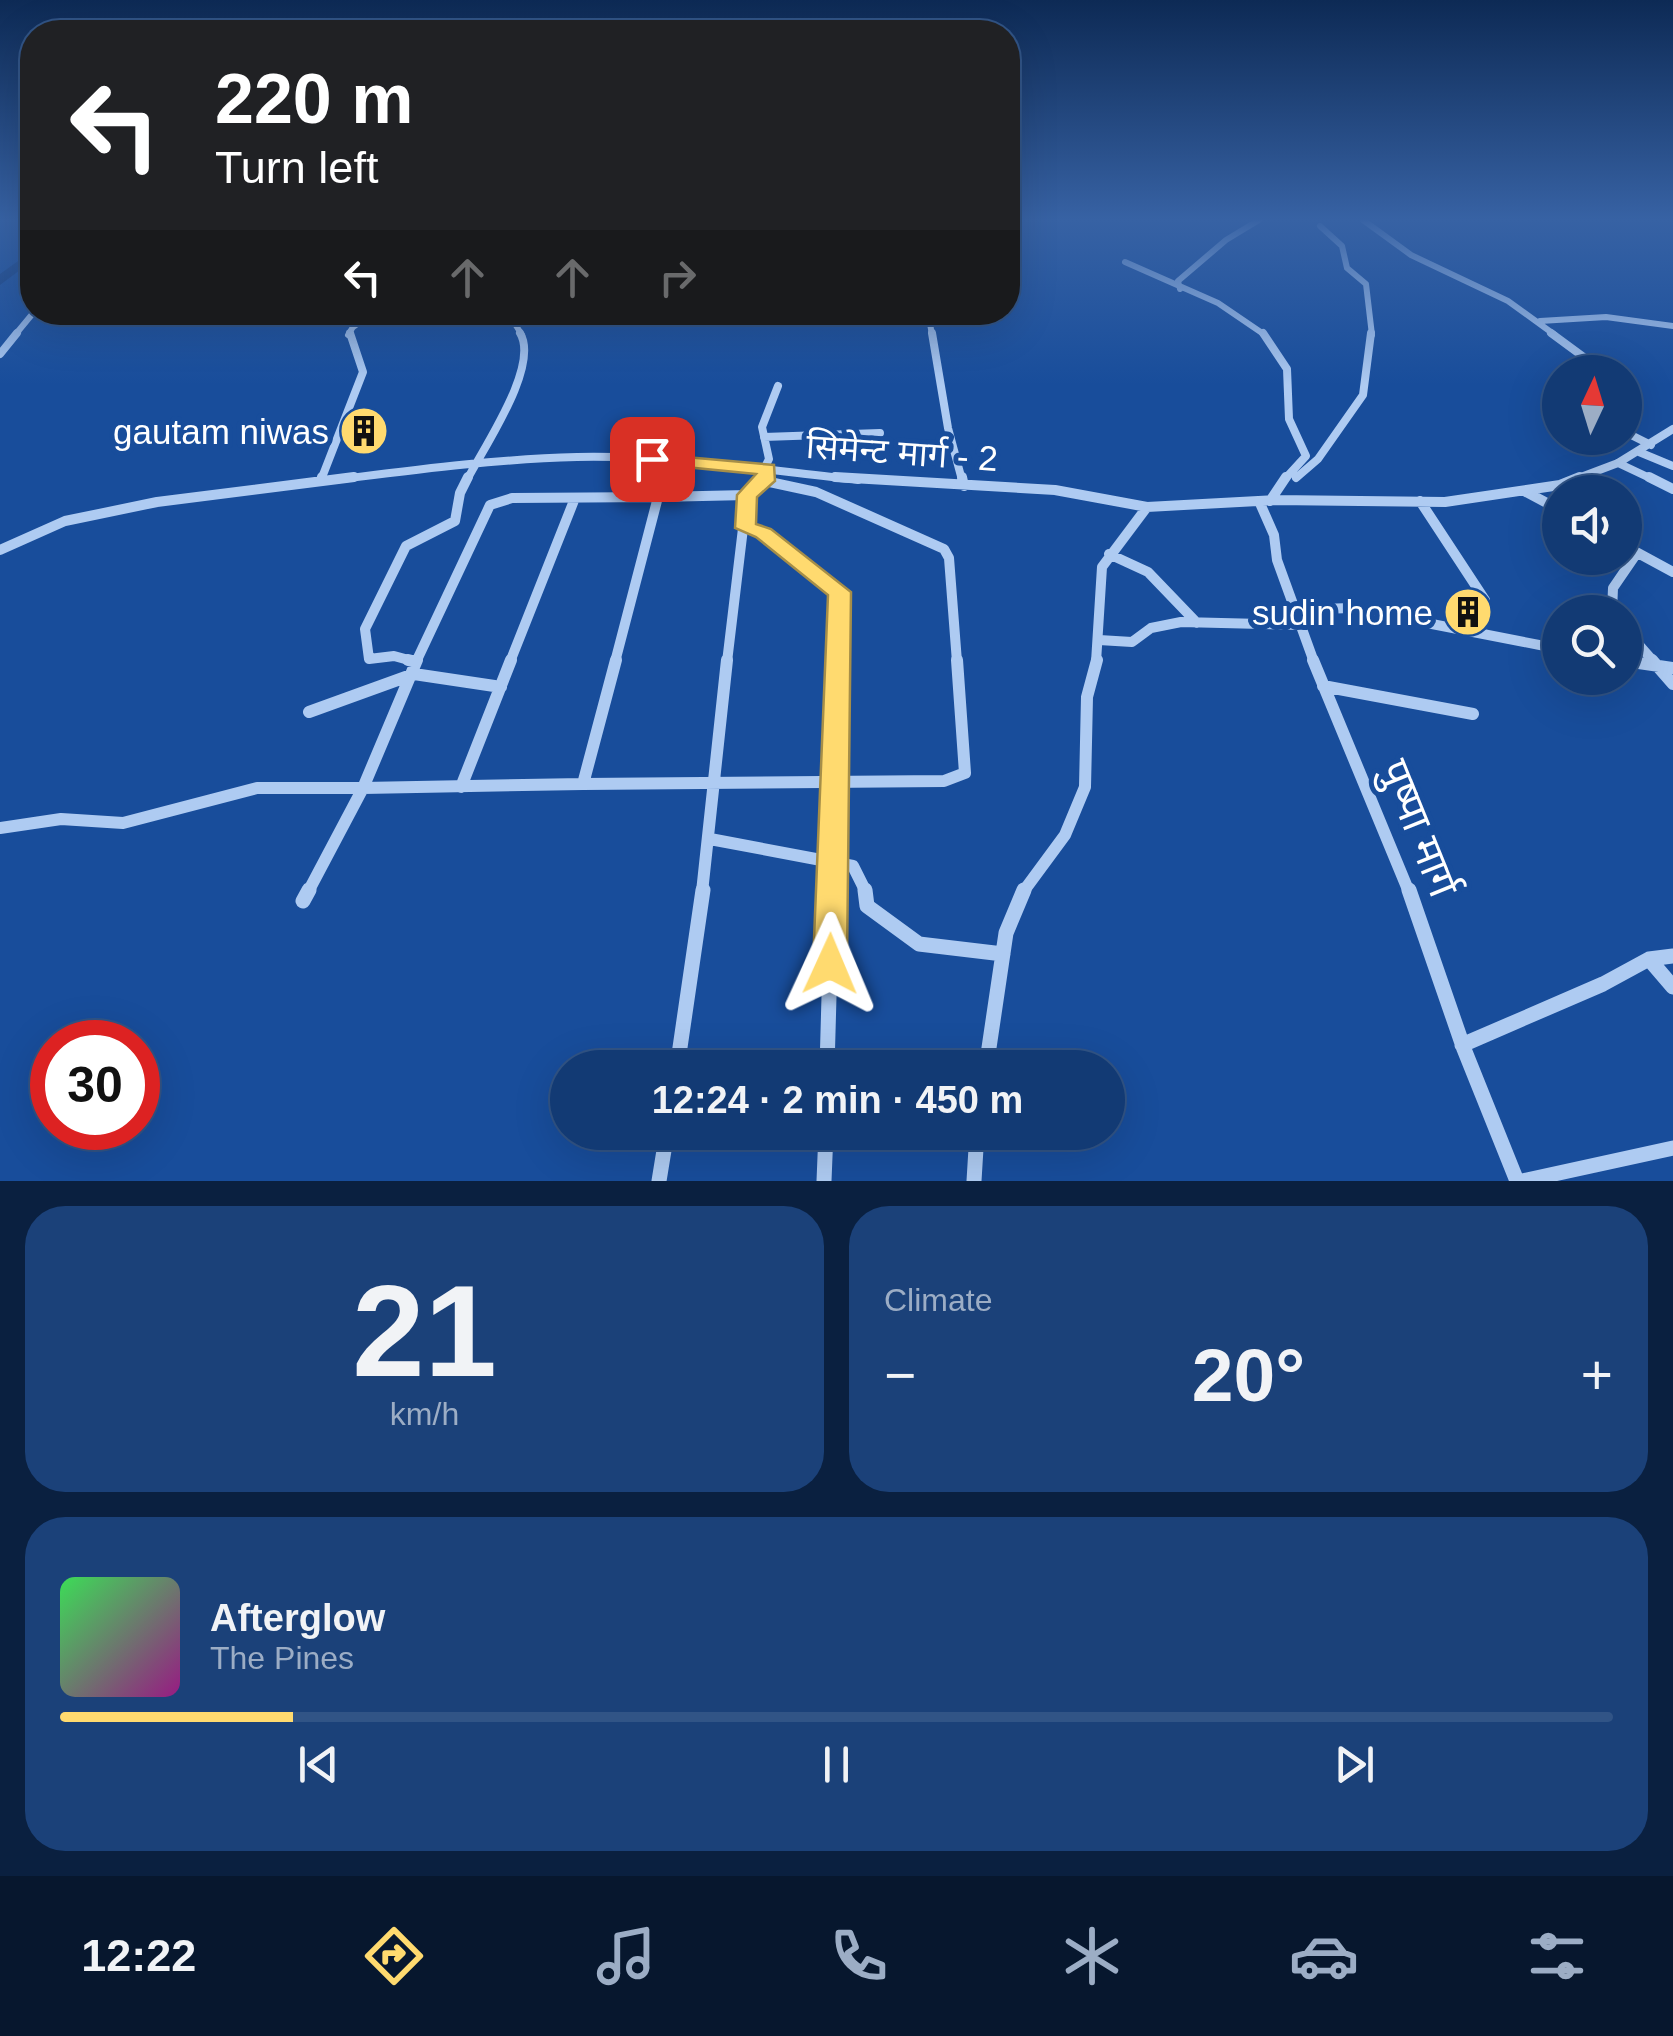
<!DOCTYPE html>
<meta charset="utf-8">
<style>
:root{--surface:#123a74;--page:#1b4179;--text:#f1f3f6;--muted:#9cadc5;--line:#315486;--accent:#ffda6f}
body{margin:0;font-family:Helvetica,"Noto Sans Devanagari",sans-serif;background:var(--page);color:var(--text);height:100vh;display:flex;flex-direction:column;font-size:38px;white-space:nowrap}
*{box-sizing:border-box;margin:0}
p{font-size:32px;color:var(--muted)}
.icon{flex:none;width:55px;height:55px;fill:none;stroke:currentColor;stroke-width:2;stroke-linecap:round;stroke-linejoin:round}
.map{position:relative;height:1181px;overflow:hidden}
.sheet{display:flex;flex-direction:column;gap:25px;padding:25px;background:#0a2040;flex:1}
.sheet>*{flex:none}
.banner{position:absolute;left:20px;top:20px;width:1000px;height:305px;border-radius:40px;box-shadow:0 10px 40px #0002,0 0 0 2px var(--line);background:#202124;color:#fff;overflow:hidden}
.needle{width:65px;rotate:4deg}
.tools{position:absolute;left:1542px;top:355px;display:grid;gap:20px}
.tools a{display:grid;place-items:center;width:100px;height:100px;border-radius:50%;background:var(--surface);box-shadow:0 10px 40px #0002,0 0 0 2px var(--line);font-size:50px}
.speed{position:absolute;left:30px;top:1020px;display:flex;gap:20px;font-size:50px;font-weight:700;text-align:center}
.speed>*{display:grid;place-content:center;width:130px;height:130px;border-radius:50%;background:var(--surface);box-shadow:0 10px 40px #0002,0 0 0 2px var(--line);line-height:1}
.speed .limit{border:15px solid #d22;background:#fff;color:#111}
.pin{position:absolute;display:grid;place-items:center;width:85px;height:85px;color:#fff;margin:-42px;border-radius:20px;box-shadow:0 5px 15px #0006}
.me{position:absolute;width:110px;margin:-55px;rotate:1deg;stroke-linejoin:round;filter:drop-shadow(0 0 8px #0008)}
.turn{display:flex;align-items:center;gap:35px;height:210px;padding:0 30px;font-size:45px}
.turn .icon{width:130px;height:130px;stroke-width:2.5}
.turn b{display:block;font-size:70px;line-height:85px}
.lanes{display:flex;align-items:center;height:95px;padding:0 30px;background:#0003;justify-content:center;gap:50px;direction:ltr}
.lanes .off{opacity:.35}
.big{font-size:75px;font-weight:600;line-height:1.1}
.sheet .card{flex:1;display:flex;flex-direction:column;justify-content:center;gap:15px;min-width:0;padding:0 35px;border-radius:40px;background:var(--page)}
.sheet .dial{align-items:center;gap:0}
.dial b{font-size:130px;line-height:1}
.song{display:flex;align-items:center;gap:30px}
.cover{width:120px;height:120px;border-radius:15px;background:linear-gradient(135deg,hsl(130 70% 55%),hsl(310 70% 35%))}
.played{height:10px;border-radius:5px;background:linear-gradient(90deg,var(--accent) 15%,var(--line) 15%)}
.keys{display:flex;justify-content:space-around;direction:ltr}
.heat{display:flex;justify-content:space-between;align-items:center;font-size:55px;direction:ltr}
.sheet .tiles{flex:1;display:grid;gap:25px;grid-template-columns:1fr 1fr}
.card:last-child{grid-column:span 2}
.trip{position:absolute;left:550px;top:1050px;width:575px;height:100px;border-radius:50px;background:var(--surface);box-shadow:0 10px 40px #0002,0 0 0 2px var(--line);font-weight:600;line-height:100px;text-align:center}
.dock{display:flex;height:160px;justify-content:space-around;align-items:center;background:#07172e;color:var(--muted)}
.dock .icon{width:70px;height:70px}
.dock .active{color:var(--accent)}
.dock b{font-size:45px;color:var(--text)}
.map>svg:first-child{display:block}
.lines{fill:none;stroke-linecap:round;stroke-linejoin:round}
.river{fill:#103978;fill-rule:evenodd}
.street-far4{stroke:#aecbf2;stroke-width:6}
.street-far3{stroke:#aecbf2;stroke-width:8}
.street-far2{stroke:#aecbf2;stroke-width:10}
.street-far1{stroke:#aecbf2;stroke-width:12}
.street{stroke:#aecbf2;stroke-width:15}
.route{fill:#ffda6f;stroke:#a68e48;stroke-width:2.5}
.labels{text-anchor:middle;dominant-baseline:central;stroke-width:10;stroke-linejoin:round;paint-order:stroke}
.poi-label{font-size:35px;fill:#fff;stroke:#184d9b;text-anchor:end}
.street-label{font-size:35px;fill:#fff;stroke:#184d9b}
.near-street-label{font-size:42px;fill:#fff;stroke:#184d9b}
</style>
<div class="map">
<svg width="1673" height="1181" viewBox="0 0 1673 1181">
<rect width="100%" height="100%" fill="#184d9b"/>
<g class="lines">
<path class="river" d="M32 251V261L0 285V274Z"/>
<path class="street-far4" d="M1363 220 1411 255 1508 301 1555 335
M1320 226 1342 246 1347 268 1366 284 1372 335
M1125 262 1218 303 1265 335
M1180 289 1178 281 1226 240 1259 220
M519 312 515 324 522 335
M928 312 932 335
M1540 321 1606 317 1673 326
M15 335 34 312
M348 335 353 327 374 312"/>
<path class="street-far3" d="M932 333 948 428 962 480
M1263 333 1287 369 1289 419 1306 456 1284 480
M1551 333 1604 372
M0 354 17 333
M1625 393 1632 401 1625 427
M1625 432 1651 445
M764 437 880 433
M1639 452 1673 466
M1618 463 1654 480
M764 469 769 459 762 427 778 386
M1296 478 1318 459 1363 395 1371 333
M321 480 363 372 350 333
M334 480C414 470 496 459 577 457 671 455 765 470 858 480
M467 480C484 447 540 366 520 333
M763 480 766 477
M1573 480 1618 463 1673 429"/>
<path class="street-far2" d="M835 477 1055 490 1147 507 1275 500 1445 502 1560 485 1580 477
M962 477 964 486
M1649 477 1673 489
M321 481 322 477
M765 481 816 492 944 549 949 558 957 662
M1526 492 1560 510
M658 497 747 495
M1259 501 1274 535 1277 560 1314 662
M1270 501 1286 477
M1420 501 1485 600
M745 528 763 533 840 593 838 662
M1625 546 1673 572
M0 550 65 521 157 502 354 477
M1109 554 1148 572 1197 623
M1294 610 1350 608 1560 649
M1612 612 1613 588 1637 553
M1625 629 1654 662
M1099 640 1132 642 1151 628 1181 622 1300 625
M1625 661 1634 662
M416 662 394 656 369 659 365 629 406 546 455 521 460 493 468 477
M416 662 490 505 512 498 658 497 615 662
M510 662 575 498
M727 662 747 495 766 477
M1096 662 1102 567 1147 507"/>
<path class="street-far1" d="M408 660 416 662
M417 660 363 788 583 784
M1313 660 1409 892
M1652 660 1673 684
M1625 661 1673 668
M1323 686 1473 714
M309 712 414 674 501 687
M583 784 616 660
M583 784 944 781 965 773 957 660
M461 787 511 660
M0 828 61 819 123 823 257 788H363L308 892
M710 839 853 866 866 892
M702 892 727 660
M832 892 838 660
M1023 892 1065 835 1085 787 1087 697 1097 660"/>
<path class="street" d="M865 890 867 906 919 944 1003 954
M1409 890 1464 1049 1517 1181
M303 901 309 890
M1649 959 1673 987
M1462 1045 1603 984 1649 959 1673 956
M677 1068 703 890
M827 1068 832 890
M986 1068 1006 933 1024 890
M659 1181 667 1132
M824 1181 826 1132
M974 1181 977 1132
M1522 1181 1673 1148"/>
</g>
<linearGradient id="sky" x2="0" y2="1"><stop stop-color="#0d2a55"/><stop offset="0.57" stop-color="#3762a4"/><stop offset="1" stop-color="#3762a4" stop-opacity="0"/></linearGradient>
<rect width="1673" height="385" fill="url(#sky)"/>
<path class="route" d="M652 454 774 465 775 481 757 497 756 524 771 529 851 592 847 964 842 975 830 980 818 975 813 964 828 595 756 537 735 528 737 495 756 474 645 463V455Z"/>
<defs>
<g id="building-disc" transform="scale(2.5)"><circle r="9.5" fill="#ffda6f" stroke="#184d9b"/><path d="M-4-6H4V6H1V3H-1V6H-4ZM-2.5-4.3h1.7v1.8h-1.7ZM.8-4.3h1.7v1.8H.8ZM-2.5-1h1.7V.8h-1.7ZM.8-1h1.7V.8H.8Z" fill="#111"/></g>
</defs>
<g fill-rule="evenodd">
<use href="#building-disc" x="364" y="431"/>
<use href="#building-disc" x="1468" y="612"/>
</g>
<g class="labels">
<g class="poi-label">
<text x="329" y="431">gautam niwas</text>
<text x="1433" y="612">sudin home</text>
</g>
<g class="street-label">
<text transform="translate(902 452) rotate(4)">सिमेन्ट मार्ग - 2</text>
</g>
<g class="near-street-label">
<text transform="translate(1419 828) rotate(68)">पुष्पा मार्ग</text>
</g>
</g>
</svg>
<div class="tools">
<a><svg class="needle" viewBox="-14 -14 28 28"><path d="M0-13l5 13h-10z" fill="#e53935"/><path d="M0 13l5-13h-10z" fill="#9cadc5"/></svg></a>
<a><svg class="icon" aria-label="sound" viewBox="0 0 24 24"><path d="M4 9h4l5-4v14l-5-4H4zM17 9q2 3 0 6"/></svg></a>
<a><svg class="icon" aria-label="search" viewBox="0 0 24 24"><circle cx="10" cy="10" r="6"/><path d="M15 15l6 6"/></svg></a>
</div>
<div class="speed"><div class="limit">30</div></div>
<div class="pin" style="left:652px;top:459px;background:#d93025"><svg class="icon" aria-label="arrive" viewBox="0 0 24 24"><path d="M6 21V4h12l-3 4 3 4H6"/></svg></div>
<svg class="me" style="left:830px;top:964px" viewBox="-20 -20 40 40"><path d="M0-17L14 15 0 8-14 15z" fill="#ffda6f" stroke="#fff" stroke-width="4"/></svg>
<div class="trip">12:24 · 2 min · 450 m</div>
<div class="banner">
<div class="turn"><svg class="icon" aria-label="left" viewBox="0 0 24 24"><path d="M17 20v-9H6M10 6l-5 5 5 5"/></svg><div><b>220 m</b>Turn left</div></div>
<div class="lanes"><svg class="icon" aria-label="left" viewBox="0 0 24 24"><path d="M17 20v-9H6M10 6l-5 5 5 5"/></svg><svg class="icon off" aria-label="ahead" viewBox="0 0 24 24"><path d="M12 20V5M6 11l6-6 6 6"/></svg><svg class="icon off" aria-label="ahead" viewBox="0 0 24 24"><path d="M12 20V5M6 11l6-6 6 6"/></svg><svg class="icon off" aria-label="right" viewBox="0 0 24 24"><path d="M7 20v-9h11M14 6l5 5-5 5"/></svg></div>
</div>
</div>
<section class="sheet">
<div class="tiles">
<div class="card dial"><b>21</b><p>km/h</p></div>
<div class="card"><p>Climate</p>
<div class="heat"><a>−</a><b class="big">20°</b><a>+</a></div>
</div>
<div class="card">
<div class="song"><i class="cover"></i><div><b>Afterglow</b><p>The Pines</p></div></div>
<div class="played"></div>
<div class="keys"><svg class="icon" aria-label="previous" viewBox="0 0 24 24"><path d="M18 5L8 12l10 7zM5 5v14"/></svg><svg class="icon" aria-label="pause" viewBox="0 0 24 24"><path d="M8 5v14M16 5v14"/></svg><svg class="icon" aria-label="next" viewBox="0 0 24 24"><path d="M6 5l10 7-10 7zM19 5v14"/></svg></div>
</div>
</div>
</section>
<nav class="dock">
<b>12:22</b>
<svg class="icon active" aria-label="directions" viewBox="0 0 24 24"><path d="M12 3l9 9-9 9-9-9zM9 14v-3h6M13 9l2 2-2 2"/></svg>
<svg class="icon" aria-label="music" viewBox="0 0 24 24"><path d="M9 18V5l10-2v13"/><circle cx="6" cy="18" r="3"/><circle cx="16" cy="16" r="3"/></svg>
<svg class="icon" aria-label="phone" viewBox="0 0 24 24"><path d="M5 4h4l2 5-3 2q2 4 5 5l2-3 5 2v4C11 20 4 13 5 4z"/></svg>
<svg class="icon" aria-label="climate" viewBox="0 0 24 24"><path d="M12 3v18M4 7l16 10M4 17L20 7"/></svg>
<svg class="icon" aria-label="car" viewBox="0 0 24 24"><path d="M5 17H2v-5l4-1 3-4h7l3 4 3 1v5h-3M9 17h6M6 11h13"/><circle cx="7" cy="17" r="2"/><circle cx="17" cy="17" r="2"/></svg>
<svg class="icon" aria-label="filters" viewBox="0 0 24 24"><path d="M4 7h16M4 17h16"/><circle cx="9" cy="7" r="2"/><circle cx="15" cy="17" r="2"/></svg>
</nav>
